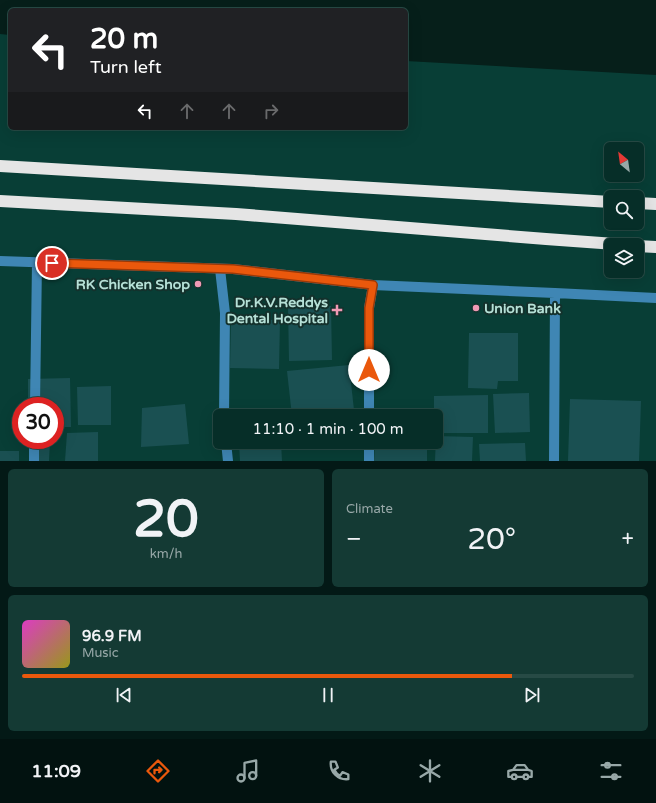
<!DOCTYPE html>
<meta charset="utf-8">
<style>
:root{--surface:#062e28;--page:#143a34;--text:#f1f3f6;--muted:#98a8a8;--line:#274a45;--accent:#ea580c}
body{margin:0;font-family:"Varela Round",sans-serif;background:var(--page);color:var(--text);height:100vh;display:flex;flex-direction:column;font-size:15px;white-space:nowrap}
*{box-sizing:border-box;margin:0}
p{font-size:13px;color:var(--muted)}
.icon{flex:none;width:22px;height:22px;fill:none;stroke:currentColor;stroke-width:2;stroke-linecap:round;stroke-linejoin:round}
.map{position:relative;height:461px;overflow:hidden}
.panel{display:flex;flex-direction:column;gap:8px;padding:8px;background:#031916;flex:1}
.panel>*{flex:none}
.guide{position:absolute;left:8px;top:8px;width:400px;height:122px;border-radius:6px;box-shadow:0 4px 16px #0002,0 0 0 1px var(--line);background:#202124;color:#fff;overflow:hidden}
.needle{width:26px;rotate:331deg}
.buttons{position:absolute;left:604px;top:142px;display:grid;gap:8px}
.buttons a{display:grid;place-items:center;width:40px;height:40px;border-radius:6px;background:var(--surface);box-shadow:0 4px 16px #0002,0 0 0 1px var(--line);font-size:20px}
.speed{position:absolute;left:12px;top:397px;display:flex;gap:8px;font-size:20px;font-weight:700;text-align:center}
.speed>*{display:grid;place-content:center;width:52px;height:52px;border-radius:50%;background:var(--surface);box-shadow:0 4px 16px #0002,0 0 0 1px var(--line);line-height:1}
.speed .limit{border:6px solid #d22;background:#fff;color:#111}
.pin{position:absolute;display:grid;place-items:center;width:34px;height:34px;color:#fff;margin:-17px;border:2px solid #fff;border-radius:50%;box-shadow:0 1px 4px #0007}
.me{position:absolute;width:44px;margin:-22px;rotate:0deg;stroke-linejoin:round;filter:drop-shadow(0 0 3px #0008)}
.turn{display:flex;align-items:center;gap:14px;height:84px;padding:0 16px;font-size:18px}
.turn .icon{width:52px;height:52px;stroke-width:2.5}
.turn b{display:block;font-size:28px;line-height:34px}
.lanes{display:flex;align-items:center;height:38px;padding:0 16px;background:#0003;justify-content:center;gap:20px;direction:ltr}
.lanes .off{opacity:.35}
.big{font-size:30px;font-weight:600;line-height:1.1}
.panel .widget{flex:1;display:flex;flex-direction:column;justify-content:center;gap:6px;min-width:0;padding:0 14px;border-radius:6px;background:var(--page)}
.panel .dial{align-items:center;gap:0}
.dial b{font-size:52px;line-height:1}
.song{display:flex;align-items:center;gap:12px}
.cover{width:48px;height:48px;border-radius:6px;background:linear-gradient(135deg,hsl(310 70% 55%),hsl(60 70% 35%))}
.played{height:4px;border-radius:2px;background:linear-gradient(90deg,var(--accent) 80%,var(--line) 80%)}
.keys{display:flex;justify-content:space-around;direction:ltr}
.heat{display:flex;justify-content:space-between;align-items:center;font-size:22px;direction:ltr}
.panel .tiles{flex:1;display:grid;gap:8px;grid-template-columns:1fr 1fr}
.widget:last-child{grid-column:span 2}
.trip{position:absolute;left:213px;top:409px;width:230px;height:40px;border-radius:6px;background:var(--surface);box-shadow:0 4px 16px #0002,0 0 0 1px var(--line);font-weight:600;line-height:40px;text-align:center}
.tabs{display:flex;height:64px;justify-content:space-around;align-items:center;background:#021210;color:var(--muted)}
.tabs .icon{width:28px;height:28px}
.tabs .selected{color:var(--accent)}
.tabs b{font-size:18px;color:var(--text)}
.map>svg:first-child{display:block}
.water{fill:#061f1a}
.building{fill:#1a5052}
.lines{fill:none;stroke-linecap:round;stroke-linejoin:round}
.minor{stroke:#3f86b4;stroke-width:10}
.highway{stroke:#e5e5e5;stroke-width:12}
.route-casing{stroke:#983908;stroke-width:10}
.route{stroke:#ea580c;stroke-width:7}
.poi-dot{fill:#f09ab5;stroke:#14312c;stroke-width:1.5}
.labels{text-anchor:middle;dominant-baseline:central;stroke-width:4;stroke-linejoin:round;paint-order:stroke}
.poi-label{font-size:14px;font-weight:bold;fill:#b6e1d7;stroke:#14312c;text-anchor:end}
</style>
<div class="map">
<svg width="656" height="461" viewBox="0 0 656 461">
<rect width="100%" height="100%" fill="#083e36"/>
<path class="water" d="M0 0H656V75L406 61V10H10V35L0 34Z"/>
<path class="building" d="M331 306 332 360 289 361 288 307Z
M231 319 280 320 279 369 230 368Z
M469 333H518V381H498L497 389 468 388Z
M349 365 354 410 292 416 287 371Z
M70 378 71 427H55V406H28V379Z
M111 386V425H78L77 387Z
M529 393 530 432 495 433 493 394Z
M488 395V433H436V416H434V396Z
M570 399 641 401 639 461H568Z
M185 404 189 444 141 447 142 408Z
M375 409H427V416H375Z
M98 432V461H65L67 433Z
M436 436 473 437 472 461H435Z
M31 440H50L49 461H30Z
M248 442H281L282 461H240L239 443Z
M291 442H305V443L291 444Z
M375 442H427V461H374Z
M525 443 526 461H480L479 444Z
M0 451H19V461H0Z"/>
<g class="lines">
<path class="minor" d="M0 261 233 269 373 285 555 293 656 298
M220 269 225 313 224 416
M35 406 37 262
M369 416V308L373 285
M226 442 228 461
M34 461V440
M369 461V442
M554 461 555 293"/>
<path class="highway" d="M0 166 611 202
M0 201 236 214 546 239 629 245
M637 203 656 204
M637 246 656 247"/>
</g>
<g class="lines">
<g class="route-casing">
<path id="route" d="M52 263 233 269 373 285 369 308V370"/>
</g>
<use href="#route" class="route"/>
</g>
<g class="poi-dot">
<circle cx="198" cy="284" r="4"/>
<circle cx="476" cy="308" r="4"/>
<path d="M335 304h4v4h4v4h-4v4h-4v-4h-4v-4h4z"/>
</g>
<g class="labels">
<g class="poi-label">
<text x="190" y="284">RK Chicken Shop</text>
<text x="328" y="302">Dr.K.V.Reddys<tspan x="328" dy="16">Dental Hospital</tspan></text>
<text x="484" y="308" text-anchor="start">Union Bank</text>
</g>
</g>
</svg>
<div class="buttons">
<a><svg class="needle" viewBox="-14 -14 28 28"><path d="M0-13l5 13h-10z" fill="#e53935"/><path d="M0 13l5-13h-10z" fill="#98a8a8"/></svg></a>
<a><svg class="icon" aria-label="search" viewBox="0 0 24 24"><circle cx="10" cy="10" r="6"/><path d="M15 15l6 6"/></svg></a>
<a><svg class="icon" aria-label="layers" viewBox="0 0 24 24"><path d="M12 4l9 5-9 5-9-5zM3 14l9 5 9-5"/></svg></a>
</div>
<div class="speed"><div class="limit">30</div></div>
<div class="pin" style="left:52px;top:263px;background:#d93025"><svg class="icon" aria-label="arrive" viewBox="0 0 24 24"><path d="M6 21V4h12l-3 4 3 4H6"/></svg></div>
<svg class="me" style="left:369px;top:370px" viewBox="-20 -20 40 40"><circle r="19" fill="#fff"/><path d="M0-13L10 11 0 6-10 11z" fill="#ea580c"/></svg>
<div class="trip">11:10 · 1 min · 100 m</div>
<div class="guide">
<div class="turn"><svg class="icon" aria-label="left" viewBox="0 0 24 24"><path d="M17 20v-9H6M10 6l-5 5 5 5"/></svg><div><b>20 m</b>Turn left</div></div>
<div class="lanes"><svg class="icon" aria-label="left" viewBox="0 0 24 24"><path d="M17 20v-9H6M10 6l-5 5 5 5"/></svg><svg class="icon off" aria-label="ahead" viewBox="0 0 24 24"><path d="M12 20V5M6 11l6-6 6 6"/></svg><svg class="icon off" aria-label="ahead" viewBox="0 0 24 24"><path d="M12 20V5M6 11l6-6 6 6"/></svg><svg class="icon off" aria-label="right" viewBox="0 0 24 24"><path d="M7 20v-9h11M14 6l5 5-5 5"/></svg></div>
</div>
</div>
<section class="panel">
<div class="tiles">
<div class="widget dial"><b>20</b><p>km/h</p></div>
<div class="widget"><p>Climate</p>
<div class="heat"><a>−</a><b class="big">20°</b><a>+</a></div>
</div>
<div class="widget">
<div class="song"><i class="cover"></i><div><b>96.9 FM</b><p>Music</p></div></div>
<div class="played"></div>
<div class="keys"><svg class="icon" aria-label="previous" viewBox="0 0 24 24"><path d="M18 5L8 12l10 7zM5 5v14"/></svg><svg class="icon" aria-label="pause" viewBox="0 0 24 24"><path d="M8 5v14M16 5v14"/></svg><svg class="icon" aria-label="next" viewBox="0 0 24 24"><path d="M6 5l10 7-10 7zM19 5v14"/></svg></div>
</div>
</div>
</section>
<nav class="tabs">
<b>11:09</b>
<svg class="icon selected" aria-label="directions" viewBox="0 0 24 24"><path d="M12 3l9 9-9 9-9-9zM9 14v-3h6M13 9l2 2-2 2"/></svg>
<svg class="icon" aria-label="music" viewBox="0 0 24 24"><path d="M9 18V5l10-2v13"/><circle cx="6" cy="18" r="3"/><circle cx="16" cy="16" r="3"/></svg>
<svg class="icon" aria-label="phone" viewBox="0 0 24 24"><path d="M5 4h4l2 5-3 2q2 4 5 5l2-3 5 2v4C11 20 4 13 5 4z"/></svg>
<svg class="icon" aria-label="climate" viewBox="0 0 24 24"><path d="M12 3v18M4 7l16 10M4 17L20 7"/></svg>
<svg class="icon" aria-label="car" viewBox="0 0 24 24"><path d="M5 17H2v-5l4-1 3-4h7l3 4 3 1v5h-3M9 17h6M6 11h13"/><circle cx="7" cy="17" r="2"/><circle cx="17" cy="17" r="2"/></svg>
<svg class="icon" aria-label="filters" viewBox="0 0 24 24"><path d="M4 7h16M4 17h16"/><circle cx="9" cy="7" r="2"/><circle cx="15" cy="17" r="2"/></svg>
</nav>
